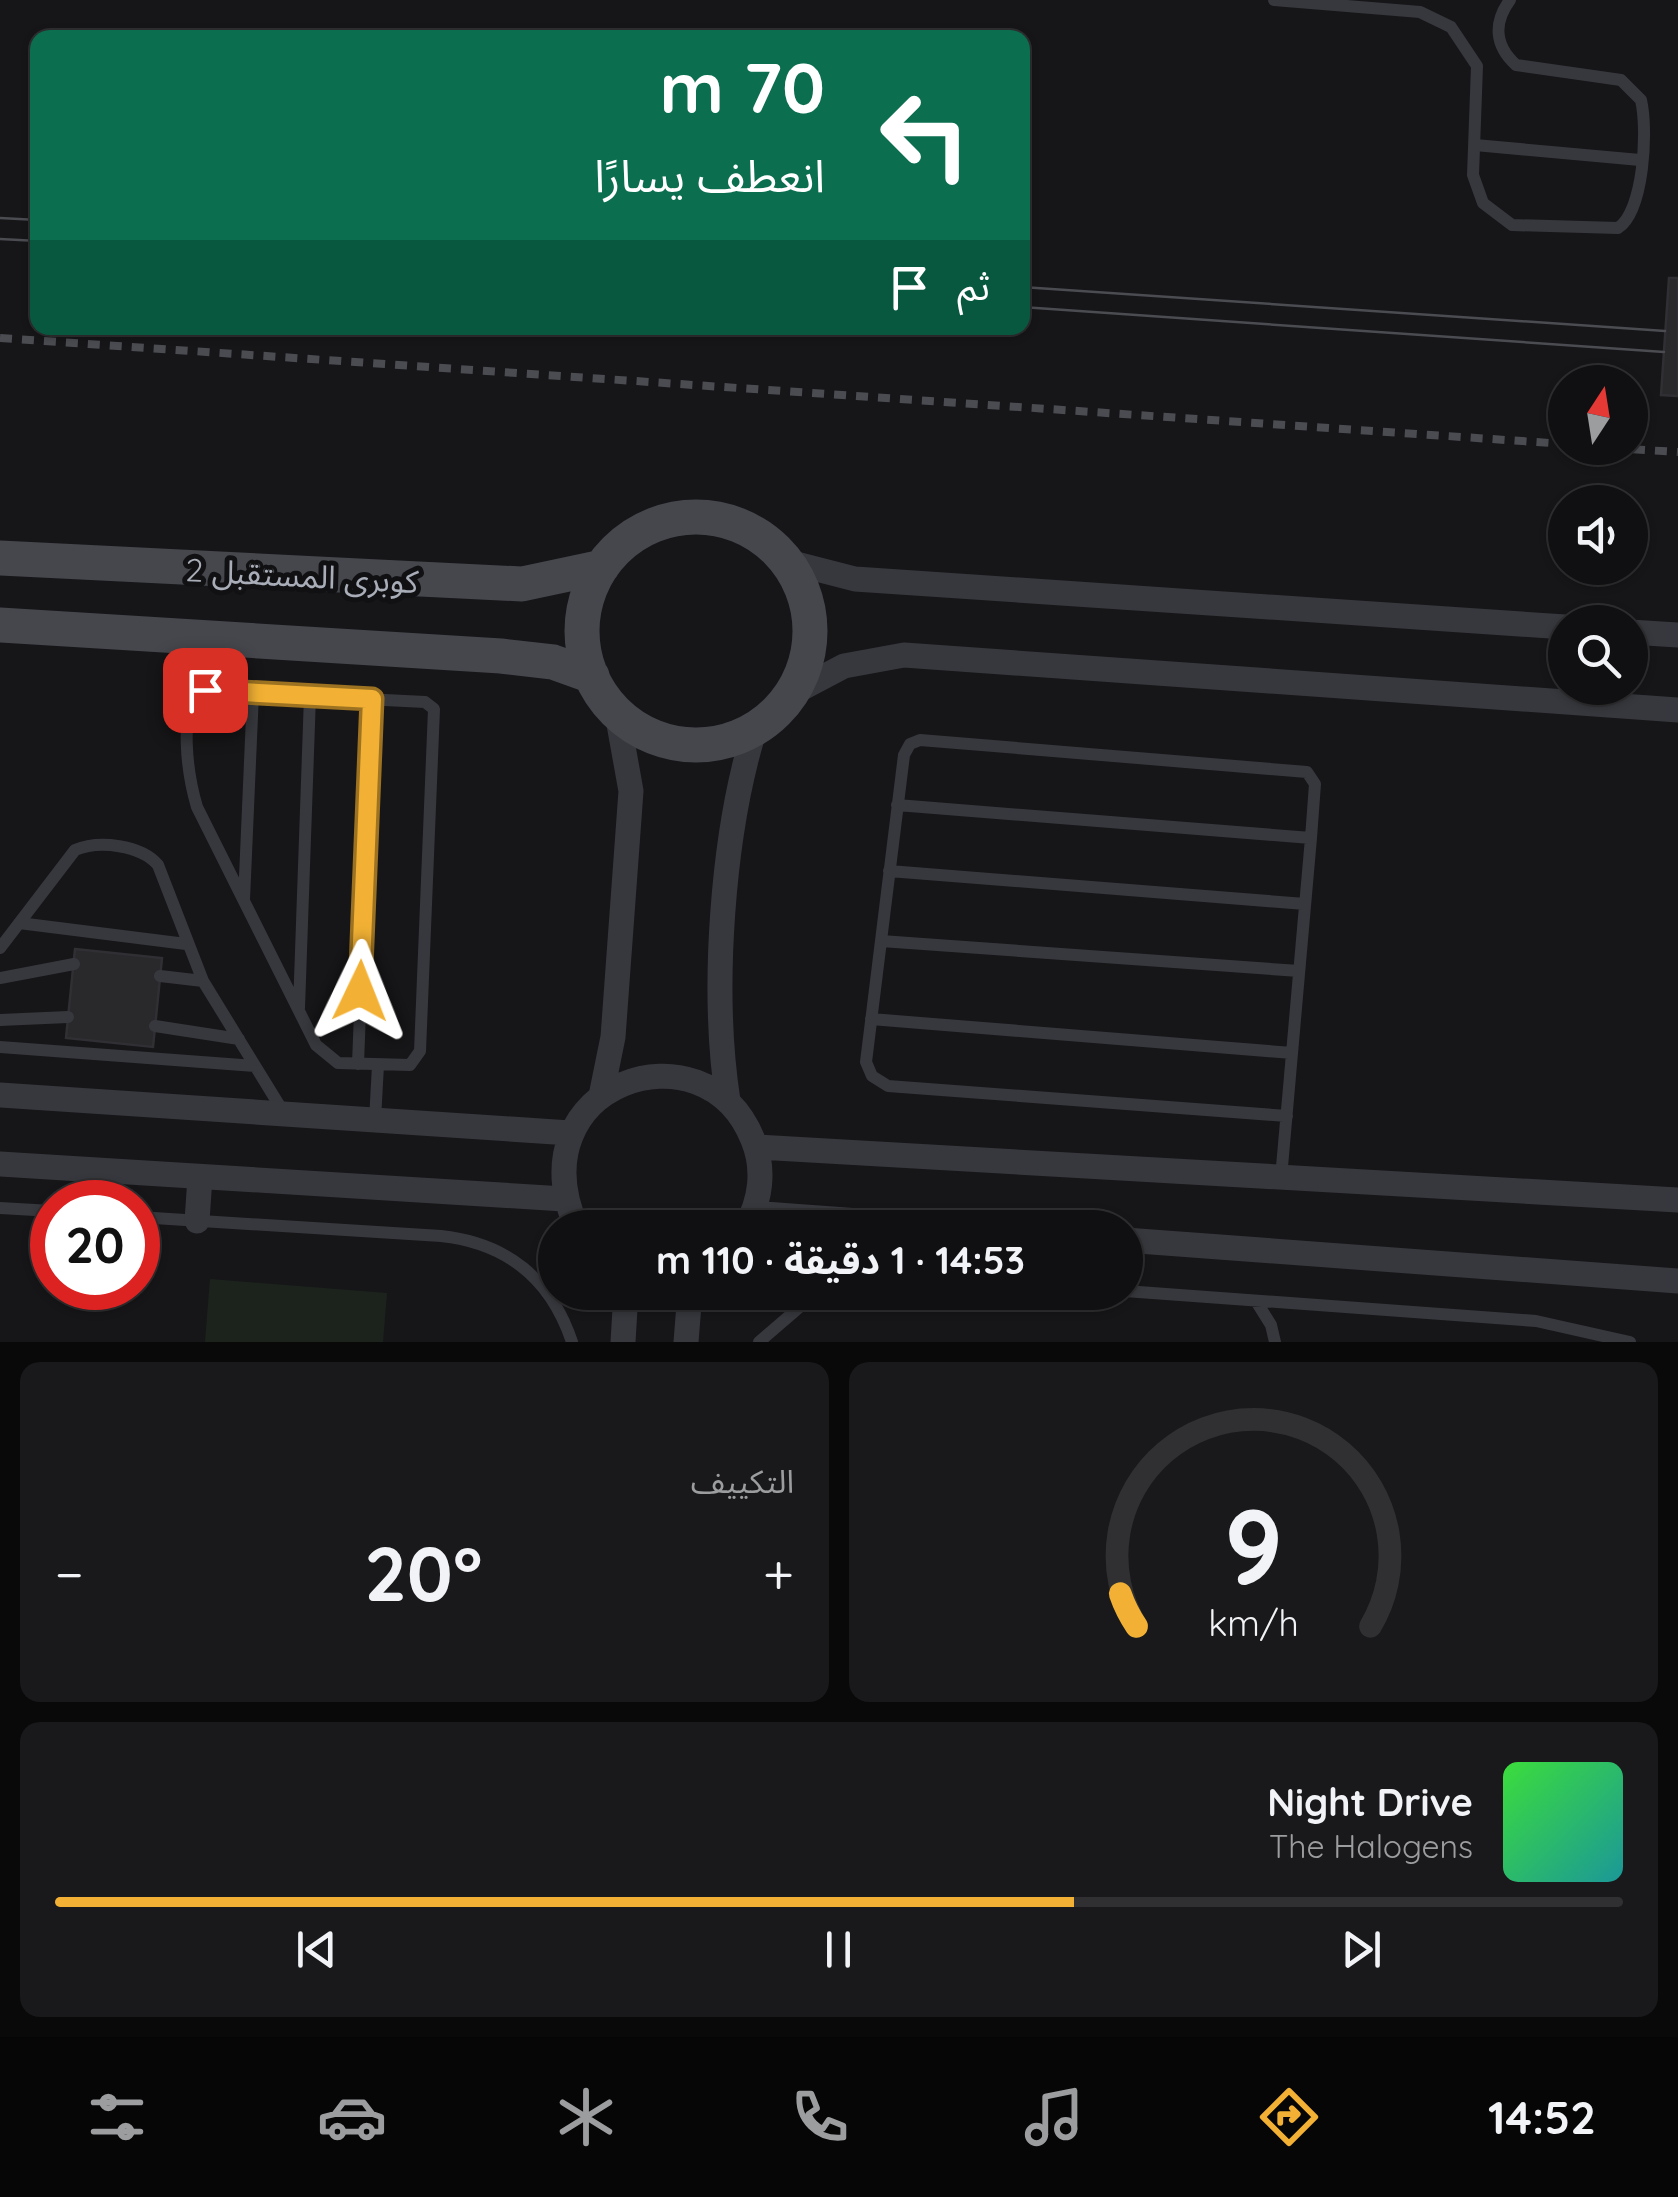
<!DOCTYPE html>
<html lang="ar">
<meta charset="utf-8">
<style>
:root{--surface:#101012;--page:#19191b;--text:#f1f3f6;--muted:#9c9d9f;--line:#303032;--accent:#f2b134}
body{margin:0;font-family:Quicksand,"Noto Sans Arabic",sans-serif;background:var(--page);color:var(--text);direction:rtl;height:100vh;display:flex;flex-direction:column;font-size:38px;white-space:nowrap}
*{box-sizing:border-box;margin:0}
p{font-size:32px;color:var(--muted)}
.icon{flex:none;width:55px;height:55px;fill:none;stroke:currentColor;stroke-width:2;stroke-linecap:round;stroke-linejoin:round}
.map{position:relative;height:1342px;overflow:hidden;direction:ltr}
.details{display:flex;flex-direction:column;gap:20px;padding:20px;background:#09090a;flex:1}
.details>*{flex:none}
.hud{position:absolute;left:30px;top:30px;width:1000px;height:305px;border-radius:20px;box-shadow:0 2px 8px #0004,0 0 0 2px var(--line);direction:rtl;background:#0b6e4f;color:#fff;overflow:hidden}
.needle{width:65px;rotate:12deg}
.controls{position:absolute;left:1548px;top:365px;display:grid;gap:20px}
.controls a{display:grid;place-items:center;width:100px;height:100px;border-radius:50%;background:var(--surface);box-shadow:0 2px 8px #0004,0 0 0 2px var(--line);font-size:50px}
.speed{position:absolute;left:30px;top:1180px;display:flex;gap:20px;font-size:50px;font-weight:700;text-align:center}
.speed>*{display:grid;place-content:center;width:130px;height:130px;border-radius:50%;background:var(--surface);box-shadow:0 2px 8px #0004,0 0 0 2px var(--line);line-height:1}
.speed .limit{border:15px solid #d22;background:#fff;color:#111}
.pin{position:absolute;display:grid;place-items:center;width:85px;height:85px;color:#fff;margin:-42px;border-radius:20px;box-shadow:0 5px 15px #0006}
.me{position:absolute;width:110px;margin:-55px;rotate:2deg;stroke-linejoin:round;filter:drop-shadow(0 0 8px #0008)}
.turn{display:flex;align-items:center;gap:35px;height:210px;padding:0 40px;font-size:45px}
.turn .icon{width:130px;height:130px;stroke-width:2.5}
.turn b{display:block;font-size:70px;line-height:85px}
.then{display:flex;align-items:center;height:95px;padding:0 40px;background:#0003;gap:20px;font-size:38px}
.big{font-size:75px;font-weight:700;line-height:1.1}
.details .tile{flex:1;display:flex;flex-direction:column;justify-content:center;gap:15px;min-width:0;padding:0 35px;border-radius:20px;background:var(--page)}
.details .dial{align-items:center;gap:0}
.dial svg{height:260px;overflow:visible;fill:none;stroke:var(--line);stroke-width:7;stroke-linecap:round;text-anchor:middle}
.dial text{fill:var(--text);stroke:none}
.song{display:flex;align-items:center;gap:30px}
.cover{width:120px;height:120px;border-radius:15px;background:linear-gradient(135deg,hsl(120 70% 55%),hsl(180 70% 35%))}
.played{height:10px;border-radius:5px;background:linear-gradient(90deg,var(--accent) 65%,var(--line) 65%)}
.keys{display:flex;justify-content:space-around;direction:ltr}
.heat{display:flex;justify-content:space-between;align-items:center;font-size:55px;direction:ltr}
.details .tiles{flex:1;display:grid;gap:20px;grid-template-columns:1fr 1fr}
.tile:last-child{grid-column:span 2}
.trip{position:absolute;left:538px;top:1210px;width:605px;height:100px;border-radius:50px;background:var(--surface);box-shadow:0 2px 8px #0004,0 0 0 2px var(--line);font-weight:700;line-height:100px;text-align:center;direction:rtl}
.tabs{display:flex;height:160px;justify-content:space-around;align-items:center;background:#060607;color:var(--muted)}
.tabs .icon{width:70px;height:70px}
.tabs .on{color:var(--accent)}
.tabs b{font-size:45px;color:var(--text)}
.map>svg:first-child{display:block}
.green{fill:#1c231d}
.building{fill:#29292c;stroke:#303034;stroke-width:2.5}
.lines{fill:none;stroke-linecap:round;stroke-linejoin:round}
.lane{stroke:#37383d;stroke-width:12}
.street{stroke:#37383d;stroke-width:25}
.secondary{stroke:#45474d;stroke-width:35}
.tram{stroke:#4a4c52;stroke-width:2.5}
.rail{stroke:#4a4c52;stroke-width:8;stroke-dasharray:12 10;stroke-linecap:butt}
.route-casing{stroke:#9d7322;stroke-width:25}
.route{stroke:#f2b134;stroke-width:18}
.labels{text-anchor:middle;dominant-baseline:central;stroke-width:10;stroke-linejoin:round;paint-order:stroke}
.street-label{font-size:32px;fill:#a8adb8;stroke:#111113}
</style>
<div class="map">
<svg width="1678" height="1342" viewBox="0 0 1678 1342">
<rect width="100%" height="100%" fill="#161618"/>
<path class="green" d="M210 1279 387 1293 383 1342H205Z"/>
<path class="building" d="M1669 278H1678V396L1661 395Z
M75 949 162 958 153 1047 66 1038Z"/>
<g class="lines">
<path class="lane" d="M1274 0 1420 12 1451 27 1477 66 1473 175 1483 203 1512 225 1618 228C1644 211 1648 130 1641 100L1621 80 1516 65C1495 46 1493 23 1510 0
M1475 145 1640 160
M205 691 425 702 434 709 420 1051 410 1065 338 1063 316 1045 197 807C189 780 175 703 205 691Z
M897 805 1311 838
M889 871 1305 904
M244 900 253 693
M19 923 186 944
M881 941 1299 971
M0 948 75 850C99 840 141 845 158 865L203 981 284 1113
M160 976 203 981
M0 978 74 964
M299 1008 310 696
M871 1019 1292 1053
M0 1020 68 1017
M155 1026 239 1039
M0 1047 255 1066
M358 1064 372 699
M375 1120 378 1065
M1281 1178 1311 838 1315 784 1307 772 920 740 910 744 904 755 866 1062 872 1076 888 1086 1287 1116
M0 1208 52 1211
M138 1217 441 1236C507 1243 551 1279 572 1342
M1125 1291 1536 1321 1630 1342
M1256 1301 1271 1325 1275 1342
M759 1342 802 1305 826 1292"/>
<path class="street" d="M785 561 855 579 1565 627
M1630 632 1678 635
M791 694 844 666 904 655 1678 710
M0 1095 570 1133
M601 1096 613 1037 631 791 617 713
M728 1101C711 991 722 834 755 728
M757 1147 1678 1200
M0 1164 564 1199
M753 1213 954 1228
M197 1221 200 1177
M577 1228C513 1084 705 1018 753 1140 765 1169 761 1201 745 1228
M1125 1240 1678 1281
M623 1342 626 1292
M686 1342 690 1292"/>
<path class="secondary" d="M582 631a114 114 0 1 1 228 0a114 114 0 1 1-228 0Z
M0 558 522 584 602 567
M0 625 501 656 553 662 592 676"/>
<path class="tram" d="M0 218 38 220
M0 239 38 241
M1022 287 1665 331
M1022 307 1664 352"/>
<path class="rail" d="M0 338 1565 444
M1611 448 1678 452"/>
</g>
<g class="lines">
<g class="route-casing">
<path id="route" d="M205 690 372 699 360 991"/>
</g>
<use href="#route" class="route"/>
</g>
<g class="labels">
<g class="street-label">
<text transform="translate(302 575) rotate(3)">كوبرى المستقبل 2</text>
</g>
</g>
</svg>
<div class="controls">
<a><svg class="needle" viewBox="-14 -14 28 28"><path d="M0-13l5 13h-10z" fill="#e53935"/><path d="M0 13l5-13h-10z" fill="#9c9d9f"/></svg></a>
<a><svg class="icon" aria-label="sound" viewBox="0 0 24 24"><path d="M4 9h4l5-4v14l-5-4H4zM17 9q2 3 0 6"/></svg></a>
<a><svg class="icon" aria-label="search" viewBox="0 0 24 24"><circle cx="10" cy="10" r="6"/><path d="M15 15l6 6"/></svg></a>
</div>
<div class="speed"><div class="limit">20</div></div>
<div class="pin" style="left:205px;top:690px;background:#d93025"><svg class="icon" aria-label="arrive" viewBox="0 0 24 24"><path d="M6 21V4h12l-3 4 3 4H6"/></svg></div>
<svg class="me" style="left:360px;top:991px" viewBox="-20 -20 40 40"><path d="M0-17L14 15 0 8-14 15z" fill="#f2b134" stroke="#fff" stroke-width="4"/></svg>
<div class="trip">14:53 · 1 دقيقة · 110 m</div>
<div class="hud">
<div class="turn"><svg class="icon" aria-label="left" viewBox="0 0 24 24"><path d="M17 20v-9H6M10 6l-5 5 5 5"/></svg><div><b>70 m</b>انعطف يسارًا</div></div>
<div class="then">ثم<svg class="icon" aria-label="arrive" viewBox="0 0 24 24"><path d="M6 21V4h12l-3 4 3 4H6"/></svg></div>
</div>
</div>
<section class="details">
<div class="tiles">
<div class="tile dial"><svg viewBox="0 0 100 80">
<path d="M14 69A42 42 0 1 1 86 69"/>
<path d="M14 69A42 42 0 0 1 9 59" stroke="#f2b134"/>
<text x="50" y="56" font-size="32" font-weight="700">9</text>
<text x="50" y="72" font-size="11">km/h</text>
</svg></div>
<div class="tile"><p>التكييف</p>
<div class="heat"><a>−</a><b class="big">20°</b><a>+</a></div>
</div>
<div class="tile">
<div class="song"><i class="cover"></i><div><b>Night Drive</b><p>The Halogens</p></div></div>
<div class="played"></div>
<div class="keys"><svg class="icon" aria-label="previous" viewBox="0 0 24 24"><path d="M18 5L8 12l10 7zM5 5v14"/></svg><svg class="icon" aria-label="pause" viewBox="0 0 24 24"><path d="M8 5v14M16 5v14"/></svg><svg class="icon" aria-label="next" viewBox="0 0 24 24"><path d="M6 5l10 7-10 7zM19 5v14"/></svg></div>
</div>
</div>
</section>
<nav class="tabs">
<b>14:52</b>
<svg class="icon on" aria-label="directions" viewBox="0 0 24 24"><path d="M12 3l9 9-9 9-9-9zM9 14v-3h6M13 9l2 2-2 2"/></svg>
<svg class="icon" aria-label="music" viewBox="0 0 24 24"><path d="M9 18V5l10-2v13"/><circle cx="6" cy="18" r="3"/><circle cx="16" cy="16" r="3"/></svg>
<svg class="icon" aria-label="phone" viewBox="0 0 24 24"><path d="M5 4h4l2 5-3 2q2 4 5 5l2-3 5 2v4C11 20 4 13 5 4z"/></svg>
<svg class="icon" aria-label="climate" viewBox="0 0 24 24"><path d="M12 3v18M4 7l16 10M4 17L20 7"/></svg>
<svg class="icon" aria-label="car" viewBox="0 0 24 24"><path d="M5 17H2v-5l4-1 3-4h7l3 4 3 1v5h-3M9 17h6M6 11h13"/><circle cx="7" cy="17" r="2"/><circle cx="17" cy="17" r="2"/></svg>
<svg class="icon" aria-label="filters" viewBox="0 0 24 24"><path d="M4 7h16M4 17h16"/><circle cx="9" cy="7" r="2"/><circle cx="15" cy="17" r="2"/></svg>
</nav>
